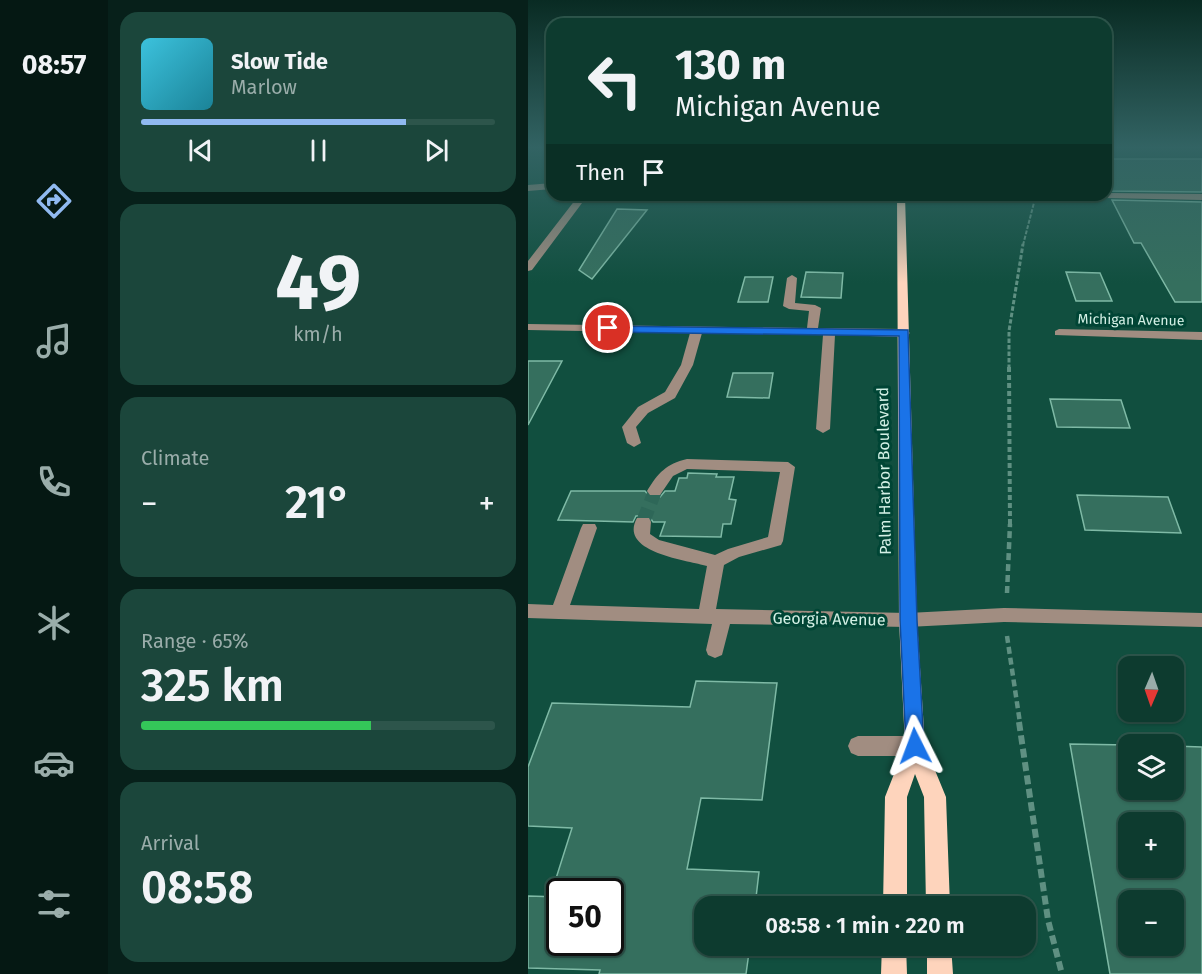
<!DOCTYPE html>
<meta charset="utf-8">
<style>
:root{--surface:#0d3b2f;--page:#1b463b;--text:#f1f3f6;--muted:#9aadaa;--line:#2d554b;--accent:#90b9f0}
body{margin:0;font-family:"Fira Sans",sans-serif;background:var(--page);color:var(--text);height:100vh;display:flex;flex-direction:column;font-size:22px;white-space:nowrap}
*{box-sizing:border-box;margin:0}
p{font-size:20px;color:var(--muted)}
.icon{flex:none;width:33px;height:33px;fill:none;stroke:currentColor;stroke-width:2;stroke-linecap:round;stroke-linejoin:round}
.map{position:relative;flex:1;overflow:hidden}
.drawer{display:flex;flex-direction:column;gap:12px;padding:12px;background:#07201a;width:420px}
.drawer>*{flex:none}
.guide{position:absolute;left:18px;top:18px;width:566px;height:183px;border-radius:18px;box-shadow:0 2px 4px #0004,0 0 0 2px var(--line);background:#0d3b2f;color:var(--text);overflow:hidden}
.needle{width:39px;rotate:182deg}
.controls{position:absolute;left:590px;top:656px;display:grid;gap:12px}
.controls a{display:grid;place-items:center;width:66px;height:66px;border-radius:12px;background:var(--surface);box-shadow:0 2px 4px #0004,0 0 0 2px var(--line);font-size:30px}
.speed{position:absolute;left:18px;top:878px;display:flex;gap:12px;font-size:30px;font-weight:700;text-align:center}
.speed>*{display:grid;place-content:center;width:78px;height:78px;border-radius:50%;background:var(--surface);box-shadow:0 2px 4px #0004,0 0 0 2px var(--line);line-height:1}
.speed .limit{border:3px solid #111;border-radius:9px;background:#fff;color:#111}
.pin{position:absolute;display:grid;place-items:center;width:51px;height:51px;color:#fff;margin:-26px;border:3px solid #fff;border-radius:50%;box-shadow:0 2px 6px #0007}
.me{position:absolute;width:66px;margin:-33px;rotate:357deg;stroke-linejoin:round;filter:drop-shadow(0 0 4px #0008)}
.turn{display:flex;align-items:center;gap:21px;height:126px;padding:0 30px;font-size:27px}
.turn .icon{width:78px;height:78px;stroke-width:2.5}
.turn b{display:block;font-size:42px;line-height:51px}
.then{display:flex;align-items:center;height:57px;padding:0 30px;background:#0003;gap:12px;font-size:22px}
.big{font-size:45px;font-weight:600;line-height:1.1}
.drawer .card{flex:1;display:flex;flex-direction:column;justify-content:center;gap:9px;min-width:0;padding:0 21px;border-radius:18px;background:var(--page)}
.drawer .dial{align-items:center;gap:0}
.dial b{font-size:78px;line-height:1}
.song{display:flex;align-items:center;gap:18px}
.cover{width:72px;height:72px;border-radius:9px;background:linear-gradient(135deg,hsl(190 70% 55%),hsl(190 70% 35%))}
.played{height:6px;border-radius:3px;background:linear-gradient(90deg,var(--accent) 75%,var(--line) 75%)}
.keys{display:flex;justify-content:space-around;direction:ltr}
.heat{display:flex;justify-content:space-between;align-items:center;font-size:33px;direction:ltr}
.charge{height:9px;border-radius:4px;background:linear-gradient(90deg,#34c759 65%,var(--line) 0)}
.trip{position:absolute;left:166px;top:896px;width:342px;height:60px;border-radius:18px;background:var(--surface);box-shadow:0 2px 4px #0004,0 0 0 2px var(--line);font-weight:600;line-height:60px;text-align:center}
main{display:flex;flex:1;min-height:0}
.menu{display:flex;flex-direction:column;width:108px;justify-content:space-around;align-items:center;background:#051813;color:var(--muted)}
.menu .icon{width:42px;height:42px}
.menu .active{color:var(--accent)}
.menu b{font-size:27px;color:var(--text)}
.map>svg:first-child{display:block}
.building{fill:#356f5e;stroke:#7fbaa6;stroke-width:1.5;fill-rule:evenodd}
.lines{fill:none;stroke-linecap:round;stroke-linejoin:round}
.minor-tunnel{stroke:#2e6758;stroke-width:14;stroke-dasharray:14 7;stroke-linecap:butt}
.path-far4{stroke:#5f9082;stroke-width:2;stroke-dasharray:4 1.5;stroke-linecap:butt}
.path-far3{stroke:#5f9082;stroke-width:3;stroke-dasharray:4.5 2;stroke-linecap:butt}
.path-far2{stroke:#5f9082;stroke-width:4;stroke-dasharray:5 3;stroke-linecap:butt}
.path-far1{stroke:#5f9082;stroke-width:4.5;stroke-dasharray:7 4;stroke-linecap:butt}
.path{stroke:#5f9082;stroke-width:6;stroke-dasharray:9 4.5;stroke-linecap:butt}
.minor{fill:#a18d81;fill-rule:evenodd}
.major{fill:#fed4bc;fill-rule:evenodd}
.route{fill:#1a73e8;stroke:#114b97;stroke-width:1.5}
.labels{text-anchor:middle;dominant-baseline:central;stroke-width:6;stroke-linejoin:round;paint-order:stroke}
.far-street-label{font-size:14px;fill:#d3f0e5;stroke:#004535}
.street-label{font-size:16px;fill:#d3f0e5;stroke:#004535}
</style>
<main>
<nav class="menu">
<b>08:57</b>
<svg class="icon active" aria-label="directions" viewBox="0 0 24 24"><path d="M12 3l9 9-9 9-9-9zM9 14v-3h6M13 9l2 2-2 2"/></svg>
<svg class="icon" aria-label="music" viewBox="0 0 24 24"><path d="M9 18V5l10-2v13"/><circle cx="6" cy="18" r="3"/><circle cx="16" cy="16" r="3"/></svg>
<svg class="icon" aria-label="phone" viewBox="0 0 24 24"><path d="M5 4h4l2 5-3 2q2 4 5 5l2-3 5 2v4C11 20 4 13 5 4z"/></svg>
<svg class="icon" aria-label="climate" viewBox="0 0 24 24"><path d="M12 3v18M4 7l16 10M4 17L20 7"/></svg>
<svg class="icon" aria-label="car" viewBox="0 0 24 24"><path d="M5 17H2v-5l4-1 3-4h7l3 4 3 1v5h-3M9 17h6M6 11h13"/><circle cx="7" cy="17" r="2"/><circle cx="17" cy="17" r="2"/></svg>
<svg class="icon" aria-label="filters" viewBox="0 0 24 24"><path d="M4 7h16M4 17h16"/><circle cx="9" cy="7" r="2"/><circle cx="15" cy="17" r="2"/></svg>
</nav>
<section class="drawer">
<div class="card">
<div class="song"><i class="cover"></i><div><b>Slow Tide</b><p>Marlow</p></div></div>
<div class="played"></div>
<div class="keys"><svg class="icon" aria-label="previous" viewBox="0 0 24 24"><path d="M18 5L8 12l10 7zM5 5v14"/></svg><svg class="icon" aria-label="pause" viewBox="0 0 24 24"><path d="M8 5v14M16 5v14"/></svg><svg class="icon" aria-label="next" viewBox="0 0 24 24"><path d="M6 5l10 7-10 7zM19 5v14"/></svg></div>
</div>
<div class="card dial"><b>49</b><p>km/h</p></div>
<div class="card"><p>Climate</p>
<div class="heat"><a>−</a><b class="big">21°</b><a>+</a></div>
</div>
<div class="card"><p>Range · 65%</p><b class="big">325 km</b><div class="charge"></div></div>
<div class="card"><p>Arrival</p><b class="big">08:58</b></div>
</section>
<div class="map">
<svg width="674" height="974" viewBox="0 0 674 974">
<rect width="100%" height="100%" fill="#114f3f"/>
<path class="building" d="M578 159H674V192L580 191Z
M584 200 674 202V302H647L613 243H606Z
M89 209 119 210 64 279 51 270Z
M278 272 315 273 313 298 273 297Z
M538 272 572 273 584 301H548Z
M217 277H245L240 302H210Z
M0 361H34L0 425Z
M205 373H245L241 398 199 397Z
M522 399 593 400 602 428 529 427Z
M160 473 189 474 188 477H206L201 499 208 500 203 524H195L193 537 132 536 137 522H125L121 516H108L105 522 30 520 43 491H117L122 497H132L137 491H147L151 478H159Z
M549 495 640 497 653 533 557 530Z
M168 681 249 683 234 800 173 798 159 869 231 872 227 906H177V945H222L218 974H71L72 970 0 968V896L32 897V942H82V891H24L44 828 0 826V767L24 703 162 707Z
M542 744 600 745V789H645V746L674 747V974H582ZM600 822H645V874L600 872ZM600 900H645V945H600Z"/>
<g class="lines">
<path class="minor-tunnel" d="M115 522 127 491"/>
<path class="path-far4" d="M495 245 508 195"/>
<path class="path-far3" d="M481 369V331L495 244"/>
<path class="path-far2" d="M481 367 482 525"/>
<path class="path-far1" d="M479 593 482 524
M479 636 492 723"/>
<path class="path" d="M491 722 520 920 534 974"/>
<path class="minor" d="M24 183V189L0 191V185Z
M580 193 674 194V200L577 198 576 195Z
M51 195H60L4 270 0 271V261Z
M331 195H377L373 198H335Z
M264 275 269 278 267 303 287 305 293 308 290 328 376 329 382 333 376 337 307 335 302 429 295 433 288 429 295 335 174 333 165 365 147 398 120 413 108 427 113 443 106 447 99 443 94 427 110 407 137 392 153 365 162 333 0 330V324L279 328 281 311 261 309 255 306 259 278Z
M531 329 674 332V340L527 335V331Z
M159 459 260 462 267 467 255 541 253 545 211 557 196 565 188 609 380 613 476 608 674 613V627L476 622 380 627 202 624 194 655 187 658 180 655 178 650 184 624 0 618V604L25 605 53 528 55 524H67L69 528 42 605 171 609 179 566C157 560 90 552 109 518H121L123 522 122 534 131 540 187 555 200 549 240 537 252 472 159 469 145 476 132 495H122L119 491C130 473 138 464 159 459Z
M330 736H387L394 739 397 746 394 753 387 756H330L323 753 320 746 323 739Z"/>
<path class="major" d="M369 195H377L389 620 397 746 418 797 422 906H398L396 797 387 774 379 797V906H355L357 797 377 746 371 620Z
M354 945H378L379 974H353Z
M399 945H423L425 974H399Z"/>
</g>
<linearGradient id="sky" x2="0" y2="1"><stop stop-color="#092b23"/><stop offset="0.52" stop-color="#326363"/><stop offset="1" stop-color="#326363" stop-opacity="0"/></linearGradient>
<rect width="674" height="283" fill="url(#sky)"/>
<path class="route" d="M76 326 380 330 389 620 396 746 393 753 387 755 380 753 378 746 372 620 371 336 80 332 76 331Z"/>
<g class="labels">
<g class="far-street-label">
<text transform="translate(603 320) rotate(1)">Michigan Avenue</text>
</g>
<g class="street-label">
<text transform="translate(356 471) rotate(-91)">Palm Harbor Boulevard</text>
<text transform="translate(301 619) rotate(1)">Georgia Avenue</text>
</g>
</g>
</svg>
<div class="controls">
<a><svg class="needle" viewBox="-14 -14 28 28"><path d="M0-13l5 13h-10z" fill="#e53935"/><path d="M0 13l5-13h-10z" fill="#9aadaa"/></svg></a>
<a><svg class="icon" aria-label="layers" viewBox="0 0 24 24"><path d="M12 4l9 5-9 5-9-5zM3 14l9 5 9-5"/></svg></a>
<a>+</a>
<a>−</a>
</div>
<div class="speed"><div class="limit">50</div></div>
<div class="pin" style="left:80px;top:328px;background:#d93025"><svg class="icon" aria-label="arrive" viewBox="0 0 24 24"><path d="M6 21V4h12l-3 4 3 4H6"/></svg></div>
<svg class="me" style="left:387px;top:746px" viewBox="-20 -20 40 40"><path d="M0-17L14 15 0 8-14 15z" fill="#1a73e8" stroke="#fff" stroke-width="4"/></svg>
<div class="trip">08:58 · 1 min · 220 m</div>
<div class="guide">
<div class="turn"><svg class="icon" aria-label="left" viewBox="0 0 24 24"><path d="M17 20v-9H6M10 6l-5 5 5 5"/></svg><div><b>130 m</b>Michigan Avenue</div></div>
<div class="then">Then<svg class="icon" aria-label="arrive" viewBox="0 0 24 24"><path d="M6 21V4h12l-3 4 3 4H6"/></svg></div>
</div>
</div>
</main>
